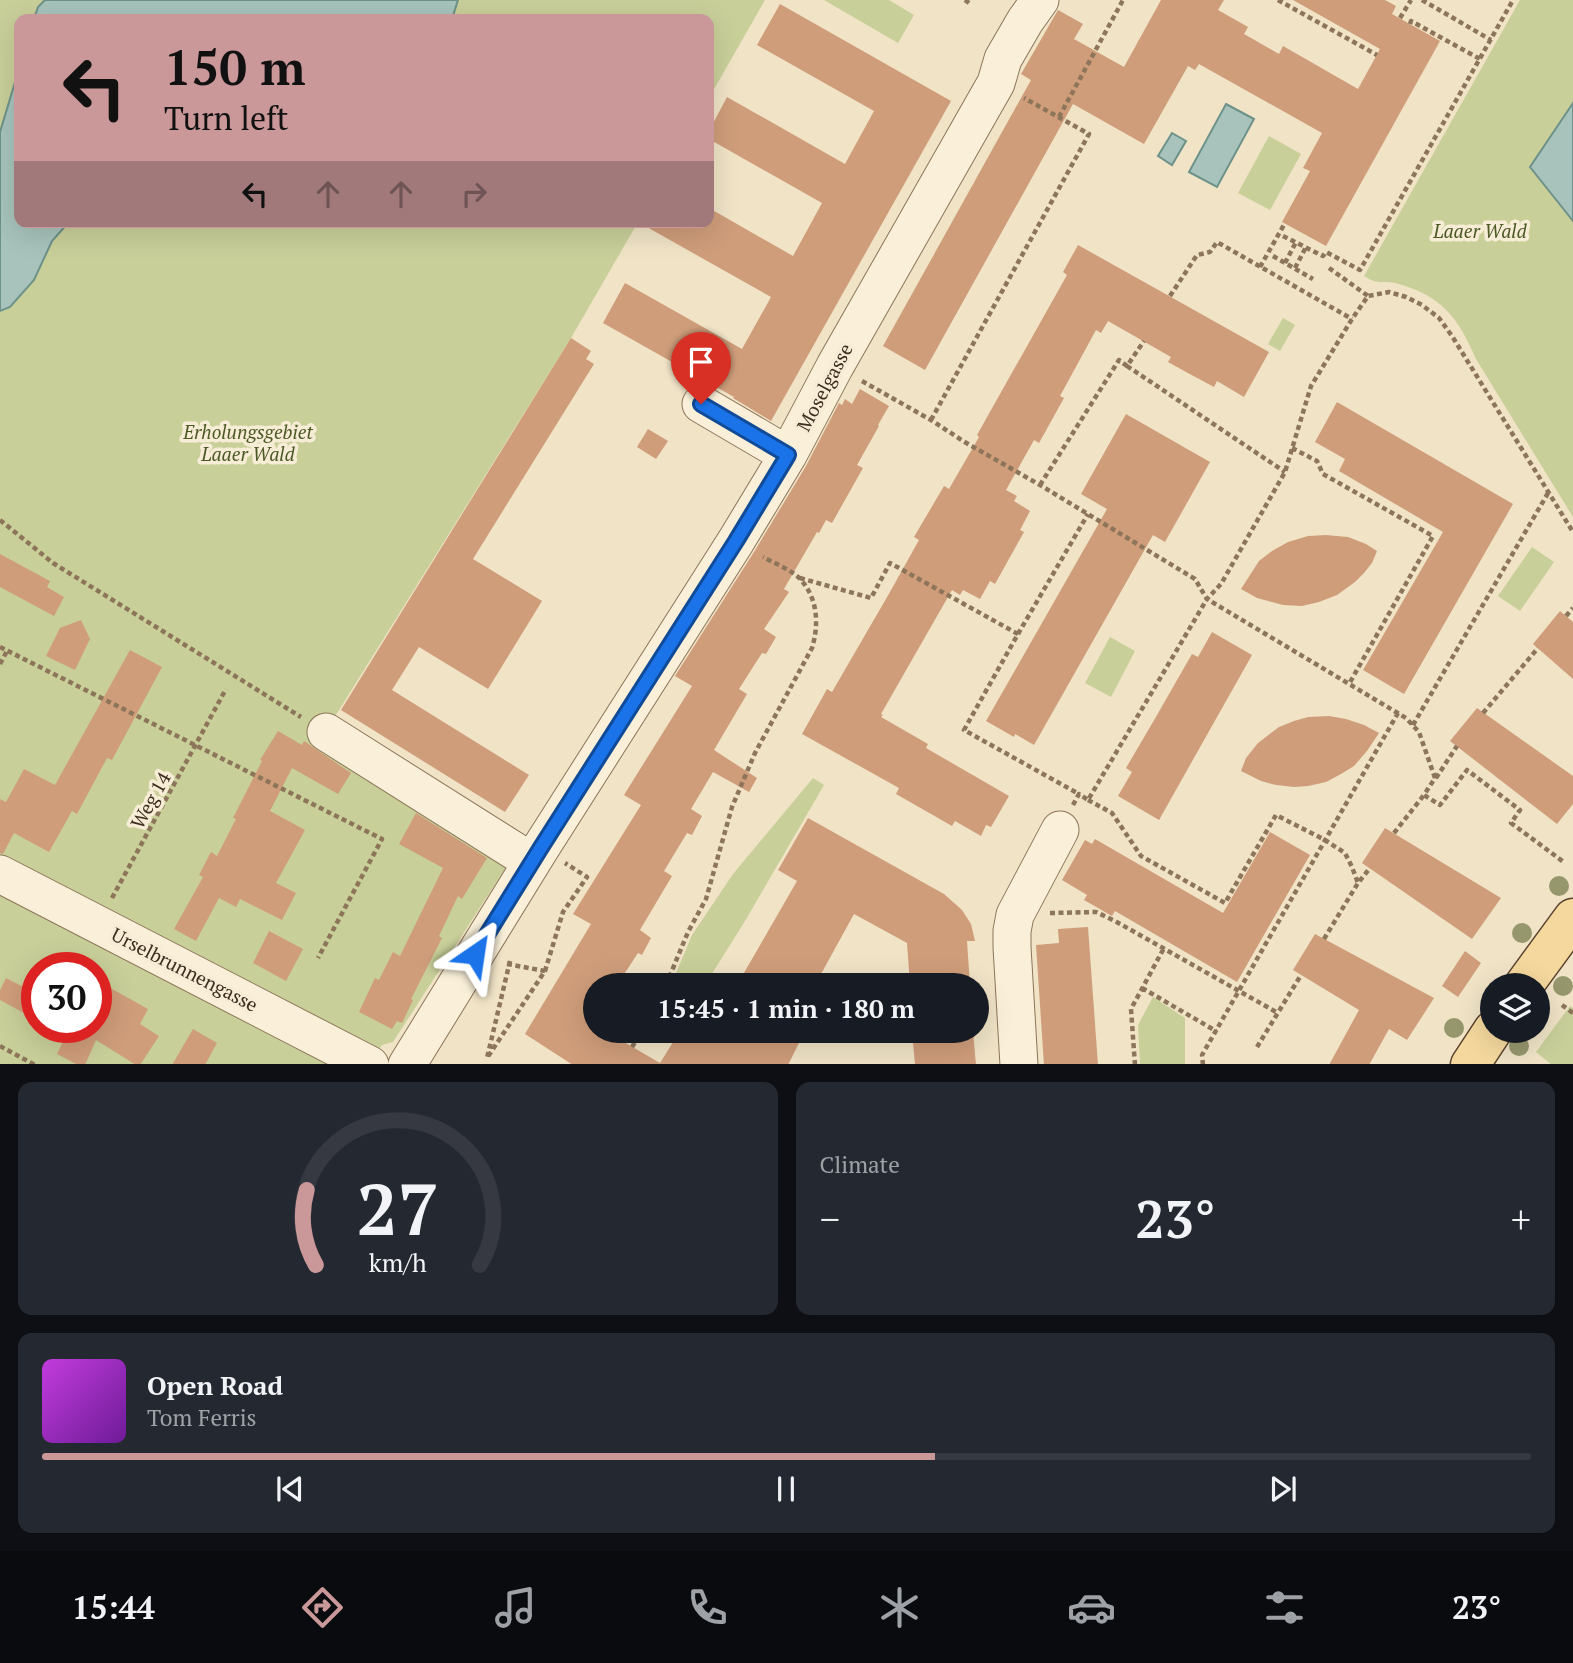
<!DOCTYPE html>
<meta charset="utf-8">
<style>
:root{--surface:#171b24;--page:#242831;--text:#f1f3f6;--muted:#9ea1a6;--line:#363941;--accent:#cb989a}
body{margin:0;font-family:"PT Serif",serif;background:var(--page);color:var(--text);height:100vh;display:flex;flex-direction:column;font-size:26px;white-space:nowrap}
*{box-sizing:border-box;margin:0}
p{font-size:23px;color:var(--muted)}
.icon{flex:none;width:38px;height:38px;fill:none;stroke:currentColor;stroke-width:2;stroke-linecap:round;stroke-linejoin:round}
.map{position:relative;height:1064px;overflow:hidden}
.side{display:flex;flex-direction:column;gap:18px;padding:18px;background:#0d0f14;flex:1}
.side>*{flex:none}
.banner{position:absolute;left:14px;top:14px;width:700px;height:214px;border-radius:14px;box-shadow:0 7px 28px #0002;background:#cb989a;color:#111;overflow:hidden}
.buttons{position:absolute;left:1480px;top:973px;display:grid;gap:14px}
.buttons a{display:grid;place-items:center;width:70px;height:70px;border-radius:50%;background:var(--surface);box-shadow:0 7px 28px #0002;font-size:35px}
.speed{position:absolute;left:21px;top:952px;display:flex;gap:14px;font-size:35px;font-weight:700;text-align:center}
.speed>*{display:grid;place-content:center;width:91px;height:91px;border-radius:50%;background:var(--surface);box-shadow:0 7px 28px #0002;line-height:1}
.speed .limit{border:10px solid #d22;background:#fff;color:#111}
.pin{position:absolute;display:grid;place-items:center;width:60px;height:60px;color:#fff;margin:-72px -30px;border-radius:50% 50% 50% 0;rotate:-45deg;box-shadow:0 0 7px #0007}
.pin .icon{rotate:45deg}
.me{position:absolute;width:77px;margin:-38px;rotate:32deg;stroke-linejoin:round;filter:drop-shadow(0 0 5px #0008)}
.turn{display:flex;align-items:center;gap:24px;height:147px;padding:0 35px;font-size:32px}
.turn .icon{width:91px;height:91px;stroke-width:2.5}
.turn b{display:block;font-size:49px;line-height:60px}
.lanes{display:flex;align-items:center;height:66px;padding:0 35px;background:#0003;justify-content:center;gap:35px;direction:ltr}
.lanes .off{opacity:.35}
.big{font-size:52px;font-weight:800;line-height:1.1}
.side .card{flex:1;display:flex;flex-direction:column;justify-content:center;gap:10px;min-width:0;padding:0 24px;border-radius:14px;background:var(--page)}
.side .dial{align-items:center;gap:0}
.dial svg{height:182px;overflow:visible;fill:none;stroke:var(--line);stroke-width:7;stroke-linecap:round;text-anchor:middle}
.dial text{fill:var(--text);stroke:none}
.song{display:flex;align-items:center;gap:21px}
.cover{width:84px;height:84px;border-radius:10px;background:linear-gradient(135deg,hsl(290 70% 55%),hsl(280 70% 35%))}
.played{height:7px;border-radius:4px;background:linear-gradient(90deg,var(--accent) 60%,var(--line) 60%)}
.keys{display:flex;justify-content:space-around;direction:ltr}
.heat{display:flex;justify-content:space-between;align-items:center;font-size:38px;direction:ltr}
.side .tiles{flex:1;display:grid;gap:18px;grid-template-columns:1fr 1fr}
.card:last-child{grid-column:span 2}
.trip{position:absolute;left:583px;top:973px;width:406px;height:70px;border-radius:35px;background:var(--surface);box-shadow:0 7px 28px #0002;font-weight:800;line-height:70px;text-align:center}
.tab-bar{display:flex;height:112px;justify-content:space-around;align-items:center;background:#090b0e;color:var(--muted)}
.tab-bar .icon{width:49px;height:49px}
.tab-bar .current{color:var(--accent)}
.tab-bar b{font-size:32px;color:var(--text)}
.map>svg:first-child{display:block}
.green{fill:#c9cf99;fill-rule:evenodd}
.water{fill:#a7c3bb;stroke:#6d9289;stroke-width:2}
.building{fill:#cf9d7a}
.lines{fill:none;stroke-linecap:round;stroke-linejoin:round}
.minor-casing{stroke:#8c755a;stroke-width:39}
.major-casing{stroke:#5a432f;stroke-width:41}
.path{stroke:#8c755a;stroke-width:4.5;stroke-dasharray:5 3.5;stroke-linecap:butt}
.minor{stroke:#faf0d9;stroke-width:37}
.major{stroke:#f4d89d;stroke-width:38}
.tree{fill:#96976d}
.route-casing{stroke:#114b97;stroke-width:18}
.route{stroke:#1a73e8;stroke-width:12}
.labels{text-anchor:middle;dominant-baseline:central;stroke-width:7;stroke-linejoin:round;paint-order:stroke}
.park-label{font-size:19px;font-style:italic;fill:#4c5925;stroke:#f7edd6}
.street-label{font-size:19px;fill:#3c2d1f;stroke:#f7edd6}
</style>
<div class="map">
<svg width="1573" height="1065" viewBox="0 0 1573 1065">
<rect width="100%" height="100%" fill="#f0e3c6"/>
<path class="green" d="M0 0H45L38 7 34 19H19V69L0 132Z
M458 0H765L709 98V19H452Z
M824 0H889L914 15 898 43Z
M1520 0H1573V103L1530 167 1573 221V517L1476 359C1458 317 1441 295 1395 283 1380 280 1380 286 1364 276Z
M1269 136 1301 154 1270 210 1238 193Z
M69 222H638L571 338 321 739 510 861 393 1042 382 1045 368 1064H0V311L10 307 34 280 52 241ZM37 968H96V1027H37Z
M1283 318 1295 325 1280 351 1268 344Z
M1532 547 1554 562 1520 611 1498 596Z
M1110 637 1135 651 1111 697 1085 683Z
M813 778 824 785 745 921 705 985H671L692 935 733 874Z
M1153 997 1185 1018V1064H1140L1138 1025Z
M1570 1006 1573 1008V1064H1551L1536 1052Z"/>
<path class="water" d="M45 0H458L452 19H34L38 7Z
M19 69V222H69L52 241 34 280 10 307 0 311V132Z
M1573 103V221L1530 167Z
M1226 104 1254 119 1217 187 1189 172Z
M1172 133 1186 141 1172 165 1158 156Z"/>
<path class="building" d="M1161 0H1224L1218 10 1248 27 1244 34 1279 54 1283 46 1358 89 1380 49 1293 0H1385L1396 6 1392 14 1440 41 1326 246 1282 222 1310 171 1303 168 1322 133 1199 64 1195 70 1188 66 1144 144 1073 104 925 370 883 346 1031 80 1021 74 1058 10 1083 24 1074 39 1124 67Z
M780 4 951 101 771 421 733 398 734 397 603 323 625 283 742 349 771 297 638 222H709V208L793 256 822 203 709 139V131L727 97 845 164 874 111 757 45Z
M1078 245 1269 352 1244 397 1217 381 1214 387 1186 372 1168 362 1171 357 1108 321 1101 333 1096 330 1060 396 1064 398 1039 443 1034 440 1006 490 1017 496 1014 501 1030 511 1020 530 1024 532 995 584 990 581 980 599 963 590 960 595 952 590 881 714 883 715 881 717 928 744 926 748 1009 796 991 827 986 825 981 836 955 821 952 826 896 794 899 788 802 734 827 689 832 692 890 592 919 540 914 537 944 486 949 489 979 437 977 435 1067 275 1063 272Z
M571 338 591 351 586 359 594 364 473 559 542 601 488 689 419 647 392 690 529 775 505 812 341 710Z
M860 389 889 406 878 425 879 426 857 465 863 468 832 523 826 520 819 533 817 532 784 589 789 592 764 629 776 637 766 654 762 653 739 689 747 694 714 750 757 778 749 792 713 772 691 809 702 816 692 835 687 833 664 871 672 876 640 930 651 938 642 955 638 953 617 985H595V1031H605L660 1063 680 1031H805L788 1065H573L525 1034 591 924 573 914 641 805 624 795 692 686 675 676 754 552 806 466 839 403 842 405 845 399 852 404Z
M1337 402 1513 504 1404 694 1363 670 1443 532 1339 471 1345 459 1315 442Z
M1126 414 1210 462 1165 542 1153 535 1034 745 1015 734 1014 737 986 721 1107 509 1081 494Z
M648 429 668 441 656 459 637 447Z
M1326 535 1348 537 1366 544 1377 551 1372 563 1364 573 1355 582 1337 595 1319 602 1302 606 1283 605 1257 598 1241 589 1259 561 1272 551 1288 542 1308 536Z
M0 554 50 581 47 587 64 597 54 616 0 587Z
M1560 611 1573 622V679L1533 644Z
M81 620 90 639 75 670 46 656 60 628Z
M1212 632 1252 655 1159 820 1118 796 1132 772 1126 768 1153 722 1192 654 1198 657Z
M130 650 162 667 112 760 107 758 77 814 72 811 49 852 14 833 3 854 0 853V799L6 802 24 769 55 785Z
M1477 708 1573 776V804L1557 824 1450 741Z
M1329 716 1346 719 1364 725 1379 733 1367 751 1354 766 1341 774 1326 782 1308 786 1294 787 1276 785 1261 781 1241 771 1246 758 1258 743 1279 727 1294 721 1308 717Z
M278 731 302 745 304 741 351 773 338 794 292 768 270 811 305 830 276 883 296 893 282 920 240 899 236 907 219 898 196 941 174 929 203 877 199 875 211 852 217 856 236 819 233 818 262 761 260 760Z
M416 813 487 858 462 899 458 896 439 936 442 938 411 999 413 1000 402 1023 397 1021 392 1029 359 1012 375 978 379 980 393 952 400 956 443 868 399 844Z
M808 818 944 894 962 910 971 924 975 941H967L970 985H910L907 943 854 914 815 985H737L797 881 778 870Z
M1385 828 1501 898 1472 939 1362 863Z
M1270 832 1310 855 1237 982 1115 911 1112 916 1084 900 1087 895 1062 880 1085 840 1092 844 1095 839 1223 913Z
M1088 927 1098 1065H1044L1036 945 1059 943 1058 929Z
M269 931 303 949 286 981 253 963Z
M1315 934 1434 998 1407 1040 1389 1029 1369 1065H1329L1359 1010 1293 970Z
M1465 951 1481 963 1458 997 1442 986Z
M6 978 35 993 24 1013 0 1000V990Z
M96 980 148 1009 140 1024 159 1036 140 1065H136L96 1040 85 1065H78L57 1054 70 1027H96Z
M193 1029 217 1043 205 1065H172Z
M912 1031H973L976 1065H915Z"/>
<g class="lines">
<g class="minor-casing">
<path id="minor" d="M701 404 788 455
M326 732 532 862
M0 874 370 1065
M407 1065 540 849 736 541 788 455 835 366 996 83 1003 59 1025 21 1040 0
M1019 1065 1012 947V931L1015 915 1060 830"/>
</g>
<g class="major-casing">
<path id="major" d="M1524 985 1573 918
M1470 1065 1493 1030"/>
</g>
<path class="path" d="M965 0 969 3
M1278 0 1377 55
M1422 0 1491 40
M1400 18 1411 0
M1410 24 1411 21 1480 59
M1059 117 1123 0
M1283 236 1323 256 1326 252 1360 270 1513 0
M1273 256 1313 279
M1285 263 1296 242
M1260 267 1285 223
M1295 268 1306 247
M1329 268 1368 296
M1170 296 1197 255 1210 252 1217 242 1352 319
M1127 366 1285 472
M862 381 931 420 963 441 1040 485 1195 579 1207 599 1406 718 1419 732 1435 778 1424 795 1440 805 1467 770 1520 810 1511 823 1565 863
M931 420 1089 134 1024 98
M1292 448 1317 461 1323 474 1433 536 1349 684
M1040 485 1119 360 1127 366 1144 341
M0 520 53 563 301 717
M800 578 871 598 890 563 1018 634 964 730 1079 794
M1566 616 1573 608
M1018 634 1088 514
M0 647 382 839 318 958
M0 664 7 651
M1483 713 1538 648
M1413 725 1548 493
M1436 778 1457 746
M1088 800 1112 813 1141 856 1225 903 1276 815 1325 840 1345 853 1352 867 1358 883
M1073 805 1079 794 1088 800 1207 599 1221 584 1285 472 1311 386 1352 319 1368 296 1389 292 1406 297 1422 305 1439 318 1452 336 1573 532
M1394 833 1424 795
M112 898 226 689
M1050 913 1096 912 1115 921 1278 1013
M1324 939 1358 883 1370 868
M510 961 487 1058 545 971 563 912 587 877 565 863
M507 964 545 971
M666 985 688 932 706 899 732 807 755 753 812 648C819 625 818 599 801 580 794 571 774 563 763 557
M1142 988 1216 1031
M1562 1005 1573 1013
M0 1046 35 1065
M632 1047 642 1031
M1257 1047 1301 975
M1135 1065 1131 1009 1164 948
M1203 1065 1202 1055 1398 713"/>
<use href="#minor" class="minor"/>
<use href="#major" class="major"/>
</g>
<g class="tree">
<circle cx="1559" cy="886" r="10"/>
<circle cx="1522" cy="933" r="10"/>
<circle cx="1563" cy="986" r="10"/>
<circle cx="1454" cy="1028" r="10"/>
<circle cx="1519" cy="1046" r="10"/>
</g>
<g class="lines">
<g class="route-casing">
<path id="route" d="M475 954 540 849 736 541 788 455 701 404"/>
</g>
<use href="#route" class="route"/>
</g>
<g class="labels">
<g class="park-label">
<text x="1480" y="230">Laaer Wald</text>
<text x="248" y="431">Erholungsgebiet<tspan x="248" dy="22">Laaer Wald</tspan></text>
</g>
<g class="street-label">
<text transform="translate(824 387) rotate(-62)">Moselgasse</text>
<text transform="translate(150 800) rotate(-61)">Weg 14</text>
<text transform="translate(185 969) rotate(27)">Urselbrunnengasse</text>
</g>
</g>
</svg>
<div class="buttons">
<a><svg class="icon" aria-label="layers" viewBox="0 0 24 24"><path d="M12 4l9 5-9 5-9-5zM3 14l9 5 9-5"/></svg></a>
</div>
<div class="speed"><div class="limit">30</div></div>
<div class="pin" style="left:701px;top:404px;background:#d93025"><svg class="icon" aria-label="arrive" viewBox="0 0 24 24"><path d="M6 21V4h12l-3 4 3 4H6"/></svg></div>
<svg class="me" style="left:475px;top:954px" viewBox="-20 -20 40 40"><path d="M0-17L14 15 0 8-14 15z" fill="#1a73e8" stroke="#fff" stroke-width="4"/></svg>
<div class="trip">15:45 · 1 min · 180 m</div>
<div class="banner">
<div class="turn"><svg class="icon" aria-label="left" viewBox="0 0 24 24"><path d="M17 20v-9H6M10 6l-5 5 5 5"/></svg><div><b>150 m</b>Turn left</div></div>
<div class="lanes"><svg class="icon" aria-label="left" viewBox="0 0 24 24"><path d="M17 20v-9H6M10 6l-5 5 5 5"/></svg><svg class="icon off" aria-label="ahead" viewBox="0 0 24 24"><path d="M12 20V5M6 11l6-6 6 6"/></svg><svg class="icon off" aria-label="ahead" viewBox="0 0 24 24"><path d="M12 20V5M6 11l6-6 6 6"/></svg><svg class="icon off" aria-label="right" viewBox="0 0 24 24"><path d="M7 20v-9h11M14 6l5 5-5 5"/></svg></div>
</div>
</div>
<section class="side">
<div class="tiles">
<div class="card dial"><svg viewBox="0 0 100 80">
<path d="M14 69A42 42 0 1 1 86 69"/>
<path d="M14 69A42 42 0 0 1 10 36" stroke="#cb989a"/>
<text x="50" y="56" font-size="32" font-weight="700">27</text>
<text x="50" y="72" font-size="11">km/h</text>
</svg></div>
<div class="card"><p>Climate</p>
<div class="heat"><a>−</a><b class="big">23°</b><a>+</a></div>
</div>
<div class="card">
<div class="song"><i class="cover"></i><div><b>Open Road</b><p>Tom Ferris</p></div></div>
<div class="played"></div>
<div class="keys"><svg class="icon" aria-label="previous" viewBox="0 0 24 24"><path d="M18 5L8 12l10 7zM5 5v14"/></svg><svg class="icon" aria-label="pause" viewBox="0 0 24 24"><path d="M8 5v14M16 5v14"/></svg><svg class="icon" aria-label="next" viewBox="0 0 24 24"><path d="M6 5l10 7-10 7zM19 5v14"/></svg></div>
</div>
</div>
</section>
<nav class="tab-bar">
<b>15:44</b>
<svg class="icon current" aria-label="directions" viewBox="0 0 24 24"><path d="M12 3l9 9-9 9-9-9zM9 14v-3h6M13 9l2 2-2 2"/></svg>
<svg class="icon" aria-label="music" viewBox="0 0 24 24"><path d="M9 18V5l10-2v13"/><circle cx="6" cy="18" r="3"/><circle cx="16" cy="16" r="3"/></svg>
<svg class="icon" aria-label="phone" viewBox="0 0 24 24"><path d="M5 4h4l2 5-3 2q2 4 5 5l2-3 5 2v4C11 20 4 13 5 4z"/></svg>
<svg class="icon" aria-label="climate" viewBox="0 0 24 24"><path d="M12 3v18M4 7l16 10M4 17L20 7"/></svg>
<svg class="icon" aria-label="car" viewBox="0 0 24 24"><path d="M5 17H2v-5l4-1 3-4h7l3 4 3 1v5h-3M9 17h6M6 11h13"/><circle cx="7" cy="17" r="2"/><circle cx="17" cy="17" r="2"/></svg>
<svg class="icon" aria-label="filters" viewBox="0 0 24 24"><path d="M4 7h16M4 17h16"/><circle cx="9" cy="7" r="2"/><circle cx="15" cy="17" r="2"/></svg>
<b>23°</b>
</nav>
